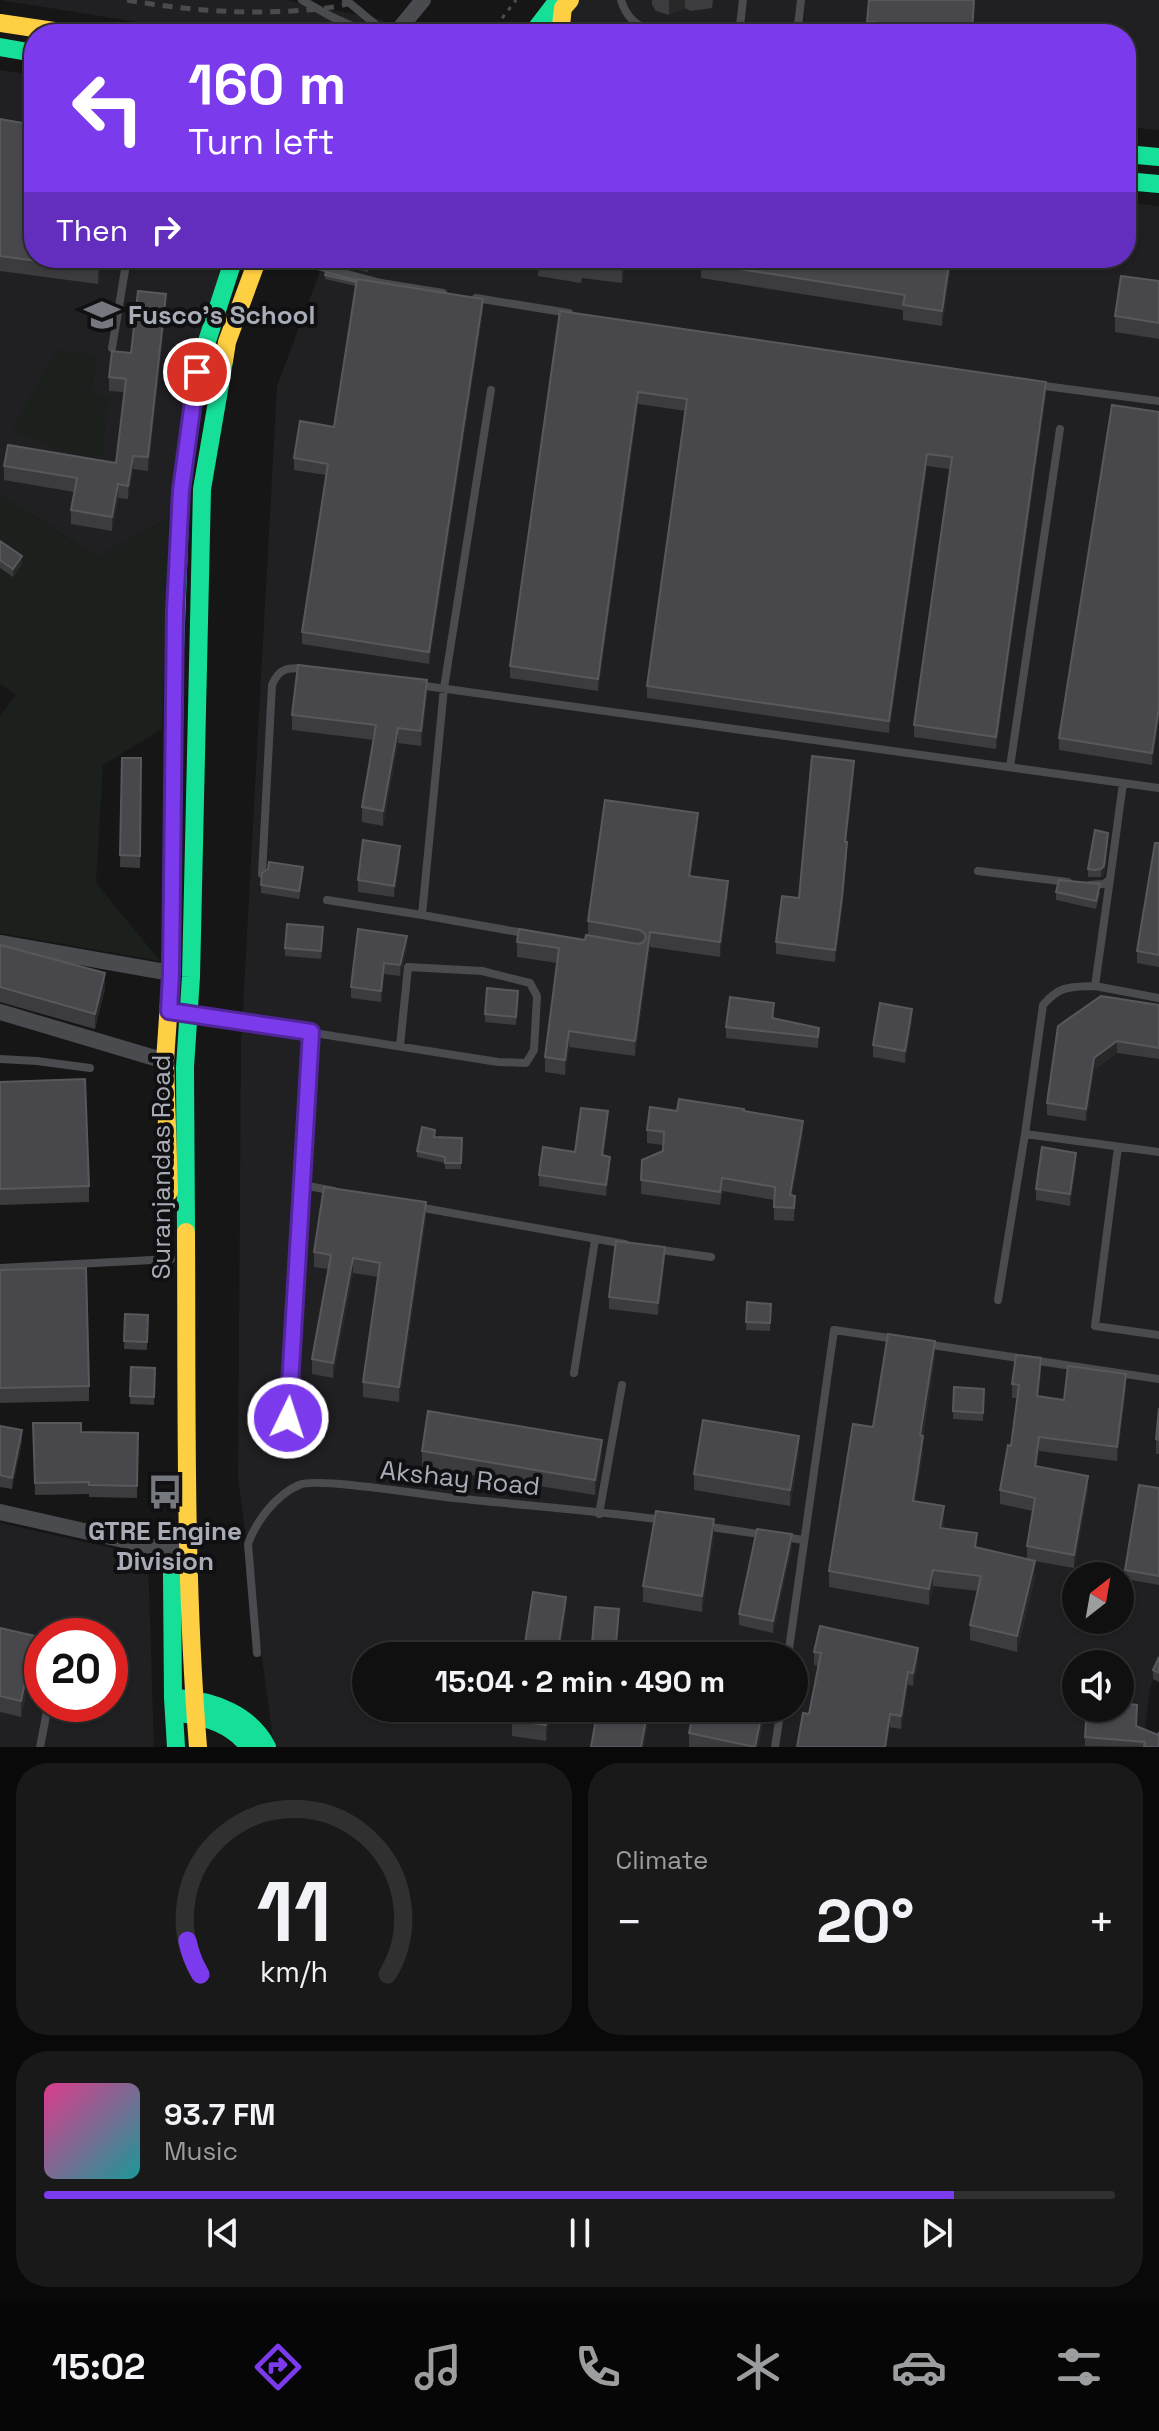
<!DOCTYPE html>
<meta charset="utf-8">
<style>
:root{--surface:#101010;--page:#191919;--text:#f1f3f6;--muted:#9c9d9f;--line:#303030;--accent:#7c3aed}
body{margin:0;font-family:"Space Grotesk",sans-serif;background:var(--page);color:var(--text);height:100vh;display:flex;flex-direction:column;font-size:30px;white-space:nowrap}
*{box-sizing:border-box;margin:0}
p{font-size:26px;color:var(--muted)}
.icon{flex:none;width:44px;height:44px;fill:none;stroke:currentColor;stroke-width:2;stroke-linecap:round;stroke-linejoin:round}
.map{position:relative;height:1747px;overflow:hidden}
.side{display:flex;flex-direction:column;gap:16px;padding:16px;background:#090909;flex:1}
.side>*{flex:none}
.top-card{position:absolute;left:24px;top:24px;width:1112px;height:244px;border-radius:32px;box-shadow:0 2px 6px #0004,0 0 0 2px var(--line);background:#7c3aed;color:#fff;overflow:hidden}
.needle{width:52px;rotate:31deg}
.tools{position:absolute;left:1062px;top:1562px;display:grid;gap:16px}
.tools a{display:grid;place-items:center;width:72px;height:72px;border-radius:50%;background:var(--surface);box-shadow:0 2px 6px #0004,0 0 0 2px var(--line);font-size:40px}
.speed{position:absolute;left:24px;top:1618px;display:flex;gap:16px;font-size:40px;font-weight:700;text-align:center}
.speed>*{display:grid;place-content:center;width:104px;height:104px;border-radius:50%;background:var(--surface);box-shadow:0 2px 6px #0004,0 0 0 2px var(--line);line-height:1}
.speed .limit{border:12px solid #d22;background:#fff;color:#111}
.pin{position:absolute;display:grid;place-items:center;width:68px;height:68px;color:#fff;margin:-34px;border:4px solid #fff;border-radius:50%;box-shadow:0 2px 8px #0007}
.me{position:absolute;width:88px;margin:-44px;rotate:4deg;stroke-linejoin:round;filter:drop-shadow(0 0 6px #0008)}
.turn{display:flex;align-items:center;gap:28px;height:168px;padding:0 32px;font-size:36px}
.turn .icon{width:104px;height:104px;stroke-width:2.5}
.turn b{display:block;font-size:56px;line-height:68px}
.then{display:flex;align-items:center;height:76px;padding:0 32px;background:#0003;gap:16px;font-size:30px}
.big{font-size:60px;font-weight:600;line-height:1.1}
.side .tile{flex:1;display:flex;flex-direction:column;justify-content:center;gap:12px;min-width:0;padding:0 28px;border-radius:32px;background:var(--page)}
.side .dial{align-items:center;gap:0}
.dial svg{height:208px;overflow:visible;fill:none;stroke:var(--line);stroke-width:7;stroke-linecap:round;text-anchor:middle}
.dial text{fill:var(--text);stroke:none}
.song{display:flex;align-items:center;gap:24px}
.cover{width:96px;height:96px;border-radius:12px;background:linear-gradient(135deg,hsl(330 70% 55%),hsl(180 70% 35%))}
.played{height:8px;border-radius:4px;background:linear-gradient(90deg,var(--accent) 85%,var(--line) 85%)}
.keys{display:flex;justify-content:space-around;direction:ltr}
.heat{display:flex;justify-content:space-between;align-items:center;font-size:44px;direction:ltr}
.side .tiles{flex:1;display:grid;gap:16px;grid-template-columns:1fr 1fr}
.tile:last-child{grid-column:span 2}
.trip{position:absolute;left:352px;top:1642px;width:456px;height:80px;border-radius:40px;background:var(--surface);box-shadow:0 2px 6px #0004,0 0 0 2px var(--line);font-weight:600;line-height:80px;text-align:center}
.menu{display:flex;height:128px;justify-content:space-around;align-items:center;background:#060606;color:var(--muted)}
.menu .icon{width:56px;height:56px}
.menu .current{color:var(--accent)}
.menu b{font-size:36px;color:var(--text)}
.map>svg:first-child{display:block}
.built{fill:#202023;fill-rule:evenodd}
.green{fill:#1b201c}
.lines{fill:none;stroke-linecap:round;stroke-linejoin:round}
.path{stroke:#4c4d50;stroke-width:3;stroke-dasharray:4 6;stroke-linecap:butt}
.lane{stroke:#4a4b4f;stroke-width:8}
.street{stroke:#4a4b4f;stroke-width:16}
.fast{stroke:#16e098;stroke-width:18}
.slow{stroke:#ffcf43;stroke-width:18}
.rail{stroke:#4a4b4d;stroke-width:5;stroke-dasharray:10 8;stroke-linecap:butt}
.wall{fill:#3c3c3f}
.shaded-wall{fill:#282829}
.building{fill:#48484c;stroke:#57585c;stroke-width:2}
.route-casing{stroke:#51269a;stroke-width:20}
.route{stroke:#7c3aed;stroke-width:14}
.labels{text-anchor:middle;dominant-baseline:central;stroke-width:8;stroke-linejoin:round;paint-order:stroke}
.poi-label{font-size:26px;font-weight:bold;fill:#a8acb6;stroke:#101012;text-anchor:start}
.street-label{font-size:26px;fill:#a8acb6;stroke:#101012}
</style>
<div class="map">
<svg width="1159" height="1747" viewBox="0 0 1159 1747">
<rect width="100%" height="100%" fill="#161616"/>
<path class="built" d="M0 0H285L384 20 376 34H212Z
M575 0H1159V130L1126 127V34H569Z
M0 70 34 75V258H222L169 518 97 557 0 494Z
M1126 202 1159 206V1665L1150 1688 1143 1747H274L238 1478 241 1044 277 386 325 258H1126ZM1076 1576H1120V1620H1076ZM366 1656H794V1708H366ZM1076 1664H1120V1708H1076Z
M0 1523 148 1556 154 1747H0ZM42 1636H110V1704H42Z"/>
<path class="green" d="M56 350 98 355 91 394 109 398 101 466 11 430Z
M0 494 97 557 169 518 162 729 103 765 96 883 160 961 0 933V716L16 695 0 684Z"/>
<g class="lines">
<path class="path" d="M490 34 516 0"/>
<path class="lane" d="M302 0 332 17 370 34
M346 0 387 34
M621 0C626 16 634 24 649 30L739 27
M739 34 743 0
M797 34 801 0
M287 258 381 283 443 293
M476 298 569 313
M112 348 127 258
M1037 385 1159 401
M491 390 444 688 422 915 529 934
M418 685 1159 788
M1010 767 1060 429
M978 871 1068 882
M262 874 272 685C279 668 288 667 306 669
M1110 879 1095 986 1159 998
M1090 885 1104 884 1110 879 1123 783
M327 900 422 915
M194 1014 498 1062 526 1063 534 1050 537 996 530 983 482 971 408 967 400 1046
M0 1059 37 1061 90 1068
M1025 1134 1043 1005C1060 985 1070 987 1095 986
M1118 1147 1095 1326 1159 1335
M303 1185 334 1191
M418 1207 625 1244
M654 1249 711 1257
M0 1268 171 1259
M998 1300 1025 1134 1159 1152
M925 1344 1159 1379
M574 1373 595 1240
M288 1418 311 1032
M599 1514 622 1385
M704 1526 766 1535
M783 1537 804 1540
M257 1653 248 1544C256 1521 276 1495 299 1485 317 1477 419 1494 445 1497 517 1505 591 1510 663 1520
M788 1656 834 1330 896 1339
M40 1747 48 1706 73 1704
M775 1747 781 1708"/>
<path class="street" d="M395 34 423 0
M0 943 171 973
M0 1012 165 1061
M0 1512 172 1551 189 1552"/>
<path class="fast" d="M532 34 558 0
M0 47 34 53
M1126 154 1159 157
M1126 181 1159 184
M175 650 181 490 197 372 234 258
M186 1232 185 1067 191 977 202 489 224 361
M172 1575 173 1698 176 1747
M178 1698C214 1701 250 1714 267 1747
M181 1713C207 1717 233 1725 249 1747"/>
<path class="slow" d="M0 23 74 34
M560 34 563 8 570 0
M224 361 227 342 258 258
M169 1192 165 1061 171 973 175 650
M186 1232C187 1403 184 1576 198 1747"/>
<path class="rail" d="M127 0C183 10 236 14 292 11 317 9 335 9 359 0"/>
</g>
<path class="wall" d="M652 0H713L712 8 691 11 685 8 669 15 656 11 652 5Z
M867 22 973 34H867Z
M0 119 34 258H101L98 284 0 271Z
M330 258H372L368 272 330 262Z
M539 258H662V263L625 260 622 283 582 278 581 283 538 276Z
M951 258V266L942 326 903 320V310L701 278V263Z
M325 275 483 311 429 664 302 644V632L326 475 294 470V458L334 427 355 286 325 279Z
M1159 281V339L1115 332V316Z
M166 307 148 471 133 469 128 499 118 498 112 531 71 524V510L74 492 4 480V466L116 463 124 392 109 391V377L131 353Z
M560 311 1046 394 996 749 914 737V725L950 469 927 466 889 733 647 698V686L686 411 638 404 598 691 510 678V666Z
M1159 412V719L1152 765 1059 750V738Z
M0 541 22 564 13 577 0 568Z
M427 695 421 746 398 743 383 826 362 822V807L374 740 292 730V715Z
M122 758H141L140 868 120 867Z
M854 773 846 842 847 854 842 909 835 962 776 954V942L799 898Z
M698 828 691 876 728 896 720 957 650 947 635 1056 569 1047 565 1075 545 1072V1057L557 963 517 957V942L585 940 588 935V921Z
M1108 841 1104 874 1101 877H1088V869Z
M1159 843V967L1137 963V951Z
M400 858 394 897 358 892V880Z
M268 869 303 875 299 899 261 893V885Z
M1056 892H1100L1096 909 1056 900Z
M323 935 321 959 285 956V948Z
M0 945 105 988 95 1029 0 1002Z
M407 947 400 976 384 974 381 1002 351 998V987Z
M518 999 516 1025 485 1022V1014Z
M1159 1005V1059L1117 1053 1094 1070 1086 1121 1047 1115V1103Z
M774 1014V1019L819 1028 818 1048 726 1038V1027Z
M912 1021 905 1063 873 1057V1045Z
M0 1082 89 1186V1202L0 1205Z
M677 1111H744L803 1134 792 1195 795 1196 794 1221 774 1220V1200L722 1191 720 1205 641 1194 642 1160 663 1151V1145L647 1143V1130Z
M608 1122 603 1156 610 1167 606 1196 539 1186V1175L575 1152Z
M435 1137 462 1138 461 1169H445V1163L417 1157V1151Z
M1076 1165 1070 1206 1036 1200V1189Z
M426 1217 399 1402 363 1397V1382L378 1277 353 1273 333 1378 312 1374V1359L328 1269 314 1267V1252Z
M665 1259 658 1315 609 1309V1297Z
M0 1270 89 1386V1401L0 1403Z
M747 1302 771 1304 770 1331 746 1330Z
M125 1314 148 1315 147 1350 124 1349Z
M935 1357 923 1435V1451L915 1501 944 1522 943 1529 977 1547 1027 1560V1546L1033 1511 1000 1504V1490L1011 1446 1017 1398H1012V1384L1041 1372 1038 1396 1064 1400 1126 1388 1117 1461 1039 1451 1037 1466 1088 1489 1074 1568 1034 1561 1035 1577 1017 1652 970 1640V1625L978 1591 933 1586 929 1605 829 1587V1571L873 1427Z
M131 1367 155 1368 154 1405 130 1404Z
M954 1387 984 1389 983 1421 953 1419Z
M1159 1408V1454H1156V1439Z
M33 1423 81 1432 138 1433 137 1498 89 1497V1494L35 1495Z
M0 1426 22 1442 12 1489 0 1487Z
M422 1451 602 1455 595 1495 422 1467Z
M799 1452 790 1506 694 1490V1474Z
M1159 1488V1585L1125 1579V1570Z
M714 1535 702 1612 643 1602V1586Z
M792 1546 773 1633 739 1625V1614Z
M0 1628 35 1651 21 1717 0 1712Z
M814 1652 918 1661 913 1686 908 1685 901 1729 809 1714 818 1666 814 1665Z
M1159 1657V1682L1153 1679V1670Z
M551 1708 546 1741 512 1736V1720Z
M694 1708H766L758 1747H689V1733Z
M1136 1726 1158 1735 1159 1747 1085 1746V1737Z"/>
<path class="shaded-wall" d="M669 0H685V8L669 15Z
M99 258H101L98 284V269Z
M623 258H625L622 283V268Z
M950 258H951V266L942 326V311Z
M166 294V307L148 471V457Z
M483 299V311L429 664V652Z
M1046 382V394L996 749V737Z
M638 392V404L598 691V679Z
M927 454V466L889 733V721Z
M133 456V469L128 499V486Z
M118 484V498L112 531V517Z
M22 556V564L13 577V569Z
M427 680V695L421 746V731Z
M1159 707V719L1152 765V753Z
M398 728V743L383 826V811Z
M854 761V773L845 854V842Z
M698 813V828L689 891V876Z
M1108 833 1104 874 1101 877V869Z
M847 842 842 909 835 962V950Z
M400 846V858L394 897V886Z
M728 881V896L720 957V942Z
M650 932V947L635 1056V1041Z
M407 936V947L400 976V965Z
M384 963V974L381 1002V991Z
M105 973V988L95 1029V1014Z
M912 1009V1021L905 1063V1051Z
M569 1031V1047L565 1075V1060Z
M1117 1041V1053L1094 1070 1086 1121V1109L1094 1058Z
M608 1111V1122L602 1166V1155Z
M803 1121V1134L790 1208V1195Z
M1076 1153V1165L1070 1206V1194Z
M610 1157V1167L606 1196V1185Z
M426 1202V1217L399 1402V1387Z
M665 1247V1259L658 1315V1303Z
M353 1258V1273L333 1378V1363Z
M935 1341V1357L920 1451V1435Z
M1041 1358V1372L1037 1410V1396Z
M1126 1374V1388L1117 1461V1447Z
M22 1430V1442L12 1489V1478Z
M799 1436V1452L790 1506V1490Z
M923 1436V1451L913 1516V1501Z
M1039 1437V1451L1035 1480V1466Z
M602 1440V1455L595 1495V1480Z
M1088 1476V1489L1074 1568V1555Z
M944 1506V1522L940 1544V1528Z
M714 1519V1535L702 1612V1596Z
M792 1534V1546L773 1633V1621Z
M1035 1561V1577L1017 1652V1636Z
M933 1570V1586L929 1605V1589Z
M566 1597V1613L559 1656H557Z
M35 1636V1651L21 1717V1701Z
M918 1648V1661L913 1686V1673Z
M908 1672V1685L901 1729V1716Z
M548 1708H551L546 1741V1725Z
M648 1708H651L644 1747H641Z
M763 1708H766L758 1747H755Z
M890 1714V1727L887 1747H885Z"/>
<path class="building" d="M869 0H974L972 33 875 34 876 22H867Z
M0 119 34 125V258H99L98 269 0 256Z
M330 258H371L368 268Z
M539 258H623L622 268 582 264 581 268 538 262Z
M701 258H903L910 259 911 258H950L942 311 903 305 905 295 701 263Z
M326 272 356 280V282L325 275Z
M1121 276 1159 281V323L1115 316Z
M357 279 483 299 429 652 302 632 328 464 294 458 300 421 334 427Z
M138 291 166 294 148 457 133 456 128 486 118 484 112 517 71 510 77 478 4 466 8 445 116 463 126 379 109 377 112 351 131 353Z
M560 311 1046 382 996 737 914 725 952 457 927 454 889 721 647 686 687 399 638 392 598 679 510 666Z
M1112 405 1159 412V707L1152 753 1059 738Z
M0 541 22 556 13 569 0 560Z
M298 665 427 680 421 731 398 728 383 811 362 807 376 725 292 715Z
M812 756 854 761 845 842H847L842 897 835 950 776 942 782 896 799 898Z
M122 758H141L140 856 120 855Z
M605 800 698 813 689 876 728 881 720 942 650 932 635 1041 569 1031 565 1060 545 1057 559 948 517 942 519 929 585 940 586 935 638 944 642 943 646 939 645 934 640 930 588 921Z
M1095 830 1108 833 1104 866 1101 869 1095 870 1088 869Z
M363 840 400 846 394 886 358 880Z
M1155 843H1159V955L1137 951Z
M269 862 303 867 299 891 261 885 262 873 268 869Z
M1059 880 1100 884 1096 901 1056 892Z
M287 924 323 927 321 951 285 948Z
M358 929 407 936 400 965 384 963 381 991 351 987Z
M0 945 105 973 95 1014 0 987Z
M487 988 518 991 516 1017 485 1014Z
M1101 996 1159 1005V1048L1117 1041 1094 1058 1086 1109 1047 1103 1058 1026Z
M730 997 774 1003 772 1018 819 1028 818 1037 726 1027Z
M880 1003 912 1009 905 1051 873 1045Z
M85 1079 89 1186 0 1189V1082Z
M679 1099 744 1109V1111L803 1121 790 1195 795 1196 794 1208 774 1207 775 1187 722 1178 720 1192 641 1180 642 1160 663 1151 664 1132 647 1130 650 1107 677 1111Z
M581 1108 608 1111 602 1155 610 1157 606 1185 539 1175 543 1147 575 1152Z
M422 1127 435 1130 434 1137 462 1138 461 1163H445V1157L417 1151Z
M1042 1147 1076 1153 1070 1194 1036 1189Z
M324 1187 426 1202 399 1387 363 1382 380 1263 353 1258 333 1363 312 1359 331 1255 314 1252Z
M616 1241 665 1247 658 1303 609 1297Z
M86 1268 89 1386 0 1388V1270Z
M747 1302 771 1304 770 1323 746 1322Z
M125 1314 148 1315 147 1342 124 1341Z
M888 1334 935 1341 920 1435 923 1436 913 1501 944 1506 940 1528 977 1533 975 1547 1035 1561 1017 1636 970 1625 981 1576 933 1570 929 1589 829 1571 853 1424 873 1427Z
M1016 1355 1041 1358 1037 1396 1064 1400 1068 1366 1126 1374 1117 1447 1039 1437 1035 1466 1088 1476 1074 1555 1027 1546 1035 1498 1000 1490 1008 1445 1011 1446 1019 1385 1012 1384Z
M131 1367 155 1368 154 1397 130 1396Z
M954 1387 984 1389 983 1413 953 1411Z
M1159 1408V1440L1156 1439Z
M428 1411 602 1440 595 1480 422 1451Z
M703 1420 799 1436 790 1490 694 1474Z
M33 1423H81V1432L138 1433 137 1486 89 1485V1482L35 1483Z
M0 1426 22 1430 12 1478 0 1475Z
M1139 1485 1159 1488V1576L1125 1570Z
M656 1511 714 1519 702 1596 643 1586Z
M757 1529 792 1534 773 1621 739 1614Z
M533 1592 566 1597 557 1656H523Z
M595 1607 619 1609 615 1656H591Z
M820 1626 918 1648 913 1673 908 1672 901 1716 890 1714 885 1747H797L803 1713 809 1714 821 1653 814 1652Z
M0 1628 35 1636 21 1701 0 1696Z
M1159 1657V1673L1153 1670Z
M1120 1703 1137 1705 1136 1726 1158 1735 1159 1732V1747H1144L1145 1742 1085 1737 1087 1708H1120Z
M514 1708H548L546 1725 512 1720Z
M598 1708H648L641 1747H591Z
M694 1708H763L755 1747 689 1733Z"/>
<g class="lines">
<g class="route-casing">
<path id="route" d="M197 372 181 490 175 611 171 973 169 1011 311 1032 288 1418"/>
</g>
<use href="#route" class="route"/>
</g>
<defs>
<g id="school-bare" transform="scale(2.76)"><path d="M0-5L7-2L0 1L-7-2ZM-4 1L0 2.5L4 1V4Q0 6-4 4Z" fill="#75787e" stroke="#101012" stroke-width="2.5" paint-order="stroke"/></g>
<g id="bus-bare" transform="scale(2.76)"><path d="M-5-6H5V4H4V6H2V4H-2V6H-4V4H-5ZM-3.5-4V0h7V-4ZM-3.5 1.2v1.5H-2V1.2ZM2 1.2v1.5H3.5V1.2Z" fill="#75787e" stroke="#101012" stroke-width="2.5" paint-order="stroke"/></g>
</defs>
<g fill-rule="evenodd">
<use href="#school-bare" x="102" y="315"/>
<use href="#bus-bare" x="165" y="1492"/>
</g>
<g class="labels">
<g class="poi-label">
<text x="128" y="315">Fusco's School</text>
<text x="165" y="1531" text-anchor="middle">GTRE Engine<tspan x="165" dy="30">Division</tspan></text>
</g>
<g class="street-label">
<text transform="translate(161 1167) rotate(-90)">Suranjandas Road</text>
<text transform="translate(460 1478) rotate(6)">Akshay Road</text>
</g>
</g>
</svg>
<div class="tools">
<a><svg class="needle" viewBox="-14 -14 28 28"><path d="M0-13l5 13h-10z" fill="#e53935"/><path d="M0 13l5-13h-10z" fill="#9c9d9f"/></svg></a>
<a><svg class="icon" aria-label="sound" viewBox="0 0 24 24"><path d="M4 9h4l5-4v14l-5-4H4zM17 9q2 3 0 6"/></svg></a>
</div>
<div class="speed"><div class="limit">20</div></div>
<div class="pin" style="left:197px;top:372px;background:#d93025"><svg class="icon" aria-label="arrive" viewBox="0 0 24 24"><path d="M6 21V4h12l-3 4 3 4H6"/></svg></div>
<svg class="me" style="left:288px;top:1418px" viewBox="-20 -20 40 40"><circle r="17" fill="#7c3aed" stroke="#fff" stroke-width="3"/><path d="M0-11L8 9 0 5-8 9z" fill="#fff"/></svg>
<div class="trip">15:04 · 2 min · 490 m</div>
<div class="top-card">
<div class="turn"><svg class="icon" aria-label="left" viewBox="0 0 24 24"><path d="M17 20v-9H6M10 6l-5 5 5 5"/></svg><div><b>160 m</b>Turn left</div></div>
<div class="then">Then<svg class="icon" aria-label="right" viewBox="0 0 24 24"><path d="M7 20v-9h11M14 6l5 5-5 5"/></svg></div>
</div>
</div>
<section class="side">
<div class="tiles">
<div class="tile dial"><svg viewBox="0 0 100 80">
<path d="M14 69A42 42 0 1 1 86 69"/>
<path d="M14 69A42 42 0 0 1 9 56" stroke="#7c3aed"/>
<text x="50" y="56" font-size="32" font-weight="700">11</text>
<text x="50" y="72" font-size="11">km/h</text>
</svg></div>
<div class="tile"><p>Climate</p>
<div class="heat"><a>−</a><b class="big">20°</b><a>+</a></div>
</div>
<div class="tile">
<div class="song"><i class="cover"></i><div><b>93.7 FM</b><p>Music</p></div></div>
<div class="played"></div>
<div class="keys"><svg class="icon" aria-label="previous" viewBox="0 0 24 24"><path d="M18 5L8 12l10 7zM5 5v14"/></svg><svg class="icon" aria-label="pause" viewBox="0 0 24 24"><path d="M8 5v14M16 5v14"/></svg><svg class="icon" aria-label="next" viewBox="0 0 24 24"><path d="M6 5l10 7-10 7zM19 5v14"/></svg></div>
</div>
</div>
</section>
<nav class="menu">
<b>15:02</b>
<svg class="icon current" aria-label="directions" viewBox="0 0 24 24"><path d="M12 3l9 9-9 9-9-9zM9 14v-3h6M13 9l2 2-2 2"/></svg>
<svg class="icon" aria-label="music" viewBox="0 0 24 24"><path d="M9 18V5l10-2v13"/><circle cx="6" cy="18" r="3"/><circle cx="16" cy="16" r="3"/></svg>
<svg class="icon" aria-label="phone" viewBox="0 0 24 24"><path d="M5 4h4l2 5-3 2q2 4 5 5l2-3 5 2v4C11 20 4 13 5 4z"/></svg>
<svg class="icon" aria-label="climate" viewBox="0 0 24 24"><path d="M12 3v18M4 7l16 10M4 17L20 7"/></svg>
<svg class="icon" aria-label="car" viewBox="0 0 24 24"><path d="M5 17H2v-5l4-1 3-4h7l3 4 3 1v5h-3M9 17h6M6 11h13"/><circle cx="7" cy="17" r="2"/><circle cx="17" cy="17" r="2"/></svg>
<svg class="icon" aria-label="filters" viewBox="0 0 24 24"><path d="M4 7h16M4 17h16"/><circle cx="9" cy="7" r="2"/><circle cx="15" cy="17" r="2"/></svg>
</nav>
